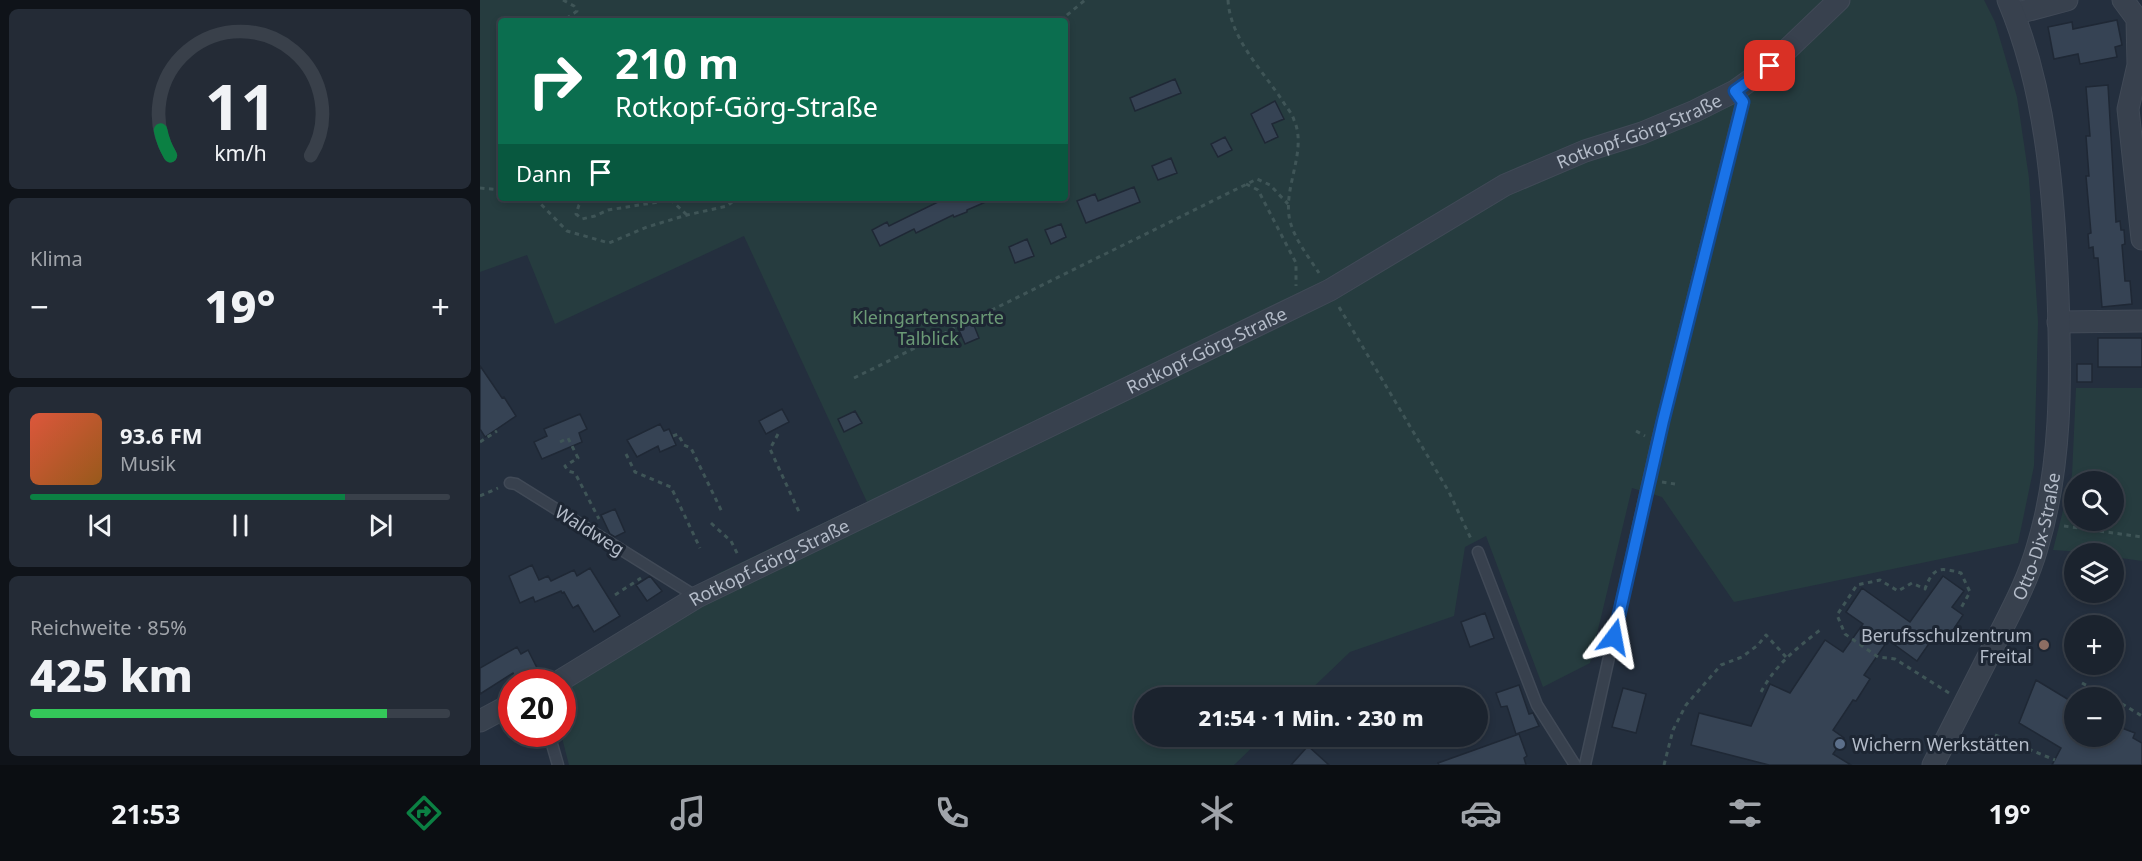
<!DOCTYPE html>
<html lang="de">
<meta charset="utf-8">
<style>
:root{--surface:#1b232e;--page:#242b36;--text:#f1f3f6;--muted:#a0a4aa;--line:#39404a;--accent:#0b8043}
body{margin:0;font-family:"Noto Sans",sans-serif;background:var(--page);color:var(--text);height:100vh;display:flex;flex-direction:column;font-size:22px;white-space:nowrap}
*{box-sizing:border-box;margin:0}
p{font-size:20px;color:var(--muted)}
.icon{flex:none;width:33px;height:33px;fill:none;stroke:currentColor;stroke-width:2;stroke-linecap:round;stroke-linejoin:round}
.map{position:relative;flex:1;overflow:hidden}
.side{display:flex;flex-direction:column;gap:9px;padding:9px;background:#0f1319;width:480px}
.side>*{flex:none}
.top-card{position:absolute;left:18px;top:18px;width:570px;height:183px;border-radius:6px;box-shadow:0 3px 9px #0003,0 0 0 2px var(--line);background:#0b6e4f;color:#fff;overflow:hidden}
.buttons{position:absolute;left:1584px;top:471px;display:grid;gap:12px}
.buttons a{display:grid;place-items:center;width:60px;height:60px;border-radius:50%;background:var(--surface);box-shadow:0 3px 9px #0003,0 0 0 2px var(--line);font-size:30px}
.speed{position:absolute;left:18px;top:669px;display:flex;gap:12px;font-size:30px;font-weight:700;text-align:center}
.speed>*{display:grid;place-content:center;width:78px;height:78px;border-radius:50%;background:var(--surface);box-shadow:0 3px 9px #0003,0 0 0 2px var(--line);line-height:1}
.speed .limit{border:9px solid #d22;background:#fff;color:#111}
.pin{position:absolute;display:grid;place-items:center;width:51px;height:51px;color:#fff;margin:-26px;border-radius:12px;box-shadow:0 3px 9px #0006}
.me{position:absolute;width:66px;margin:-33px;rotate:13deg;stroke-linejoin:round;filter:drop-shadow(0 0 4px #0008)}
.turn{display:flex;align-items:center;gap:21px;height:126px;padding:0 18px;font-size:27px}
.turn .icon{width:78px;height:78px;stroke-width:2.5}
.turn b{display:block;font-size:42px;line-height:51px}
.then{display:flex;align-items:center;height:57px;padding:0 18px;background:#0003;gap:12px;font-size:22px}
.big{font-size:45px;font-weight:800;line-height:1.1}
.side .card{flex:1;display:flex;flex-direction:column;justify-content:center;gap:9px;min-width:0;padding:0 21px;border-radius:9px;background:var(--page)}
.side .dial{align-items:center;gap:0}
.dial svg{height:156px;overflow:visible;fill:none;stroke:var(--line);stroke-width:7;stroke-linecap:round;text-anchor:middle}
.dial text{fill:var(--text);stroke:none}
.song{display:flex;align-items:center;gap:18px}
.cover{width:72px;height:72px;border-radius:9px;background:linear-gradient(135deg,hsl(10 70% 55%),hsl(30 70% 35%))}
.played{height:6px;border-radius:3px;background:linear-gradient(90deg,var(--accent) 75%,var(--line) 75%)}
.keys{display:flex;justify-content:space-around;direction:ltr}
.heat{display:flex;justify-content:space-between;align-items:center;font-size:33px;direction:ltr}
.charge{height:9px;border-radius:4px;background:linear-gradient(90deg,#34c759 85%,var(--line) 0)}
.trip{position:absolute;left:654px;top:687px;width:354px;height:60px;border-radius:30px;background:var(--surface);box-shadow:0 3px 9px #0003,0 0 0 2px var(--line);font-weight:800;line-height:60px;text-align:center}
.menu{display:flex;height:96px;justify-content:space-around;align-items:center;background:#0b0e12;color:var(--muted)}
.menu .icon{width:42px;height:42px}
.menu .active{color:var(--accent)}
.menu b{font-size:27px;color:var(--text)}
main{display:flex;flex:1;min-height:0}
.map>svg:first-child{display:block}
.green{fill:#263c3f;fill-rule:evenodd}
.building{fill:#364354;stroke:#1f2835;stroke-width:1.5}
.lines{fill:none;stroke-linecap:round;stroke-linejoin:round}
.lane-casing{stroke:#414a57;stroke-width:13}
.street-casing{stroke:#414a57;stroke-width:23}
.path{stroke:#3f5557;stroke-width:3;stroke-dasharray:4.5 4.5;stroke-linecap:butt}
.lane{stroke:#38414e;stroke-width:10}
.street{stroke:#38414e;stroke-width:21}
.route-casing{stroke:#114b97;stroke-width:15}
.route{stroke:#1a73e8;stroke-width:10}
.education-dot{fill:#8d6e63;stroke:#1d2633;stroke-width:2}
.service-dot{fill:#5c6f8a;stroke:#1d2633;stroke-width:2}
.labels{text-anchor:middle;dominant-baseline:central;stroke-width:6;stroke-linejoin:round;paint-order:stroke}
.street-label{font-size:18px;fill:#b4bcc9;stroke:#1d2633}
.park-label{font-size:18px;fill:#6b9a76;stroke:#1d2633}
.poi-label{font-size:18px;fill:#b4bcc9;stroke:#1d2633;text-anchor:end}
</style>
<main>
<section class="side">
<div class="card dial"><svg viewBox="0 0 100 80">
<path d="M14 69A42 42 0 1 1 86 69"/>
<path d="M14 69A42 42 0 0 1 9 56" stroke="#0b8043"/>
<text x="50" y="56" font-size="32" font-weight="700">11</text>
<text x="50" y="72" font-size="11">km/h</text>
</svg></div>
<div class="card"><p>Klima</p>
<div class="heat"><a>−</a><b class="big">19°</b><a>+</a></div>
</div>
<div class="card">
<div class="song"><i class="cover"></i><div><b>93.6 FM</b><p>Musik</p></div></div>
<div class="played"></div>
<div class="keys"><svg class="icon" aria-label="previous" viewBox="0 0 24 24"><path d="M18 5L8 12l10 7zM5 5v14"/></svg><svg class="icon" aria-label="pause" viewBox="0 0 24 24"><path d="M8 5v14M16 5v14"/></svg><svg class="icon" aria-label="next" viewBox="0 0 24 24"><path d="M6 5l10 7-10 7zM19 5v14"/></svg></div>
</div>
<div class="card"><p>Reichweite · 85%</p><b class="big">425 km</b><div class="charge"></div></div>
</section>
<div class="map">
<svg width="1662" height="765" viewBox="0 0 1662 765">
<rect width="100%" height="100%" fill="#242f3e"/>
<path class="green" d="M0 0H1504L1515 22 1537 97 1549 178 1558 322 1554 466 1538 543 1254 602 1182 497 1152 488 1110 663 1063 687 1006 536 985 547 974 616 870 652 823 697 664 698V736L783 737 754 765H89L81 734 82 682H69L68 678 91 665 239 573 387 502 264 236 75 324 47 255 0 272ZM21 21H585V198H21Z
M1596 388H1662V561L1634 557V554L1573 550 1592 475ZM1594 482H1634V520H1594Z"/>
<path class="building" d="M1637 20 1642 45 1635 47 1637 57 1600 64 1598 54 1574 59 1568 27 1592 22 1593 29Z
M695 79 701 93 655 111 650 98Z
M1628 85 1636 222 1640 221 1641 230H1644L1645 244 1642 245 1645 281H1650L1652 304 1622 307 1618 258H1614L1613 247 1609 248 1608 234 1611 233 1606 176H1609L1606 136H1610L1606 87Z
M795 101 804 119 792 124 798 137 785 143 771 114Z
M745 137 752 150 738 157 731 144Z
M691 158 697 173 678 180 672 166Z
M654 187 660 202 606 223 597 201 615 194 618 201Z
M466 198H515L487 210V212L474 217 473 215 436 233 434 229 400 246 392 230 407 222 409 226Z
M581 224 586 237 571 244 565 230Z
M547 239 554 256 535 263 529 247Z
M493 323 499 338 485 344 478 328Z
M1618 338H1662V367H1618Z
M1597 364H1612V382H1597Z
M0 366 22 398 24 397 36 416 5 437 0 429Z
M302 409 309 422 286 434 279 421Z
M375 411 382 423 364 432 358 419Z
M100 414 107 429 99 433 102 442 62 459 54 442 67 436 64 429Z
M180 424 184 431 189 429 196 445 180 452 178 446 157 457 147 440Z
M135 509 145 532 135 537 130 534 121 515Z
M52 565 59 580 68 576 71 581 94 570 97 576 110 568 140 616 114 632 98 605 93 608 84 592 82 593 81 591 55 602 53 597 40 603 29 576Z
M170 576 182 591 167 601 156 585Z
M1463 576 1484 591 1472 607 1483 615 1467 639 1457 632 1437 661 1408 640 1384 675 1390 679 1376 701 1373 700 1353 730 1364 738 1353 754 1371 765H1289L1211 745 1219 713 1271 726 1290 684 1310 693 1345 640 1363 652 1383 624 1366 612 1382 588 1430 622Z
M1005 613 1014 638 990 647 981 622Z
M37 647 41 654 48 650 58 670 37 681 33 673 0 694V668Z
M1556 680 1594 703V736H1634V725L1655 733 1653 738 1662 743V765H1572L1581 748 1539 723Z
M1039 685 1049 714 1053 713 1059 726 1036 734 1027 706 1021 707 1016 693Z
M1143 688 1166 694 1156 733 1132 727Z
M1039 734 1047 756 1044 758 1046 765H959L958 763Z
M828 746 849 765H811Z"/>
<g class="lines">
<g class="lane-casing">
<path id="lane" d="M30 483 36 484 217 597
M998 552 1057 705 1095 765
M69 734 78 765
M1105 765 1177 442 1262 101 1255 91"/>
</g>
<g class="street-casing">
<g id="street">
<path d="M1643 0 1657 19 1658 65 1648 109 1662 239"/>
<path d="M1534 14 1587 0"/>
<path d="M1578 322 1662 321"/>
<path id="s1" d="M78 682 217 597 850 290 1025 185 1105 151 1162 133 1215 111 1255 91 1290 66 1359 0"/>
<path d="M0 721 32 704"/>
<path id="s2" d="M1453 765C1473 725 1493 686 1513 647 1529 615 1547 583 1557 548 1582 466 1581 379 1578 295 1574 196 1567 92 1528 0"/>
</g>
</g>
<path class="path" d="M83 0 94 6 97 11 83 21
M748 0C750 38 782 70 802 100 806 107 812 113 814 120 828 151 802 188 810 221 815 240 828 256 839 273
M580 21 605 0
M766 184 778 190 816 263V286
M0 188 21 190
M55 198 87 231 129 243 167 227 207 215 247 206 257 198
M105 198 99 205 96 214 102 219 115 216 128 210 191 200 207 215
M859 307 969 492 992 541
M374 378 777 179 790 185 808 204
M1156 431 1165 436
M298 434 290 449 320 514
M193 436 198 434 204 445 211 448 242 512
M0 442 17 431
M80 442 88 438 98 458 85 466 88 471 95 473 119 519
M146 454 155 472 191 487 220 548
M1182 482 1195 484
M0 496 18 488
M231 523 251 541 259 557
M1584 526 1662 537
M135 595 161 578
M1602 683 1630 698
M1281 692C1296 664 1316 649 1340 630
M1469 693 1415 659 1398 657 1365 634 1357 615 1377 585 1400 580 1418 591 1432 583 1445 589C1453 567 1460 567 1481 573L1490 592 1481 608
M1634 699 1662 716
M1515 735 1575 760
M1184 765 1193 730 1206 705 1241 665 1262 657 1278 645 1286 635 1306 657"/>
<use href="#lane" class="lane"/>
<use href="#street" class="street"/>
</g>
<g class="lines">
<g class="route-casing">
<path id="route" d="M1134 637 1183 421 1263 102 1255 91 1290 66"/>
</g>
<use href="#route" class="route"/>
</g>
<circle class="education-dot" cx="1564" cy="645" r="6"/>
<circle class="service-dot" cx="1360" cy="744" r="6"/>
<g class="labels">
<g class="street-label">
<text stroke="none"><textPath href="#s1" startOffset="1215">Rotkopf-Görg-Straße</textPath></text>
<text stroke="none"><textPath href="#s1" startOffset="729">Rotkopf-Görg-Straße</textPath></text>
<text transform="translate(110 530) rotate(32)">Waldweg</text>
<text stroke="none"><textPath href="#s2" startOffset="252">Otto-Dix-Straße</textPath></text>
<text stroke="none"><textPath href="#s1" startOffset="243">Rotkopf-Görg-Straße</textPath></text>
</g>
<g class="park-label">
<text x="448" y="317">Kleingartensparte<tspan x="448" dy="21">Talblick</tspan></text>
</g>
<g class="poi-label">
<text x="1552" y="635">Berufsschulzentrum<tspan x="1552" dy="21">Freital</tspan></text>
<text x="1372" y="744" text-anchor="start">Wichern Werkstätten</text>
</g>
</g>
</svg>
<div class="buttons">
<a><svg class="icon" aria-label="search" viewBox="0 0 24 24"><circle cx="10" cy="10" r="6"/><path d="M15 15l6 6"/></svg></a>
<a><svg class="icon" aria-label="layers" viewBox="0 0 24 24"><path d="M12 4l9 5-9 5-9-5zM3 14l9 5 9-5"/></svg></a>
<a>+</a>
<a>−</a>
</div>
<div class="speed"><div class="limit">20</div></div>
<div class="pin" style="left:1290px;top:66px;background:#d93025"><svg class="icon" aria-label="arrive" viewBox="0 0 24 24"><path d="M6 21V4h12l-3 4 3 4H6"/></svg></div>
<svg class="me" style="left:1134px;top:637px" viewBox="-20 -20 40 40"><path d="M0-17L14 15 0 8-14 15z" fill="#1a73e8" stroke="#fff" stroke-width="4"/></svg>
<div class="trip">21:54 · 1 Min. · 230 m</div>
<div class="top-card">
<div class="turn"><svg class="icon" aria-label="right" viewBox="0 0 24 24"><path d="M7 20v-9h11M14 6l5 5-5 5"/></svg><div><b>210 m</b>Rotkopf-Görg-Straße</div></div>
<div class="then">Dann<svg class="icon" aria-label="arrive" viewBox="0 0 24 24"><path d="M6 21V4h12l-3 4 3 4H6"/></svg></div>
</div>
</div>
</main>
<nav class="menu">
<b>21:53</b>
<svg class="icon active" aria-label="directions" viewBox="0 0 24 24"><path d="M12 3l9 9-9 9-9-9zM9 14v-3h6M13 9l2 2-2 2"/></svg>
<svg class="icon" aria-label="music" viewBox="0 0 24 24"><path d="M9 18V5l10-2v13"/><circle cx="6" cy="18" r="3"/><circle cx="16" cy="16" r="3"/></svg>
<svg class="icon" aria-label="phone" viewBox="0 0 24 24"><path d="M5 4h4l2 5-3 2q2 4 5 5l2-3 5 2v4C11 20 4 13 5 4z"/></svg>
<svg class="icon" aria-label="climate" viewBox="0 0 24 24"><path d="M12 3v18M4 7l16 10M4 17L20 7"/></svg>
<svg class="icon" aria-label="car" viewBox="0 0 24 24"><path d="M5 17H2v-5l4-1 3-4h7l3 4 3 1v5h-3M9 17h6M6 11h13"/><circle cx="7" cy="17" r="2"/><circle cx="17" cy="17" r="2"/></svg>
<svg class="icon" aria-label="filters" viewBox="0 0 24 24"><path d="M4 7h16M4 17h16"/><circle cx="9" cy="7" r="2"/><circle cx="15" cy="17" r="2"/></svg>
<b>19°</b>
</nav>
